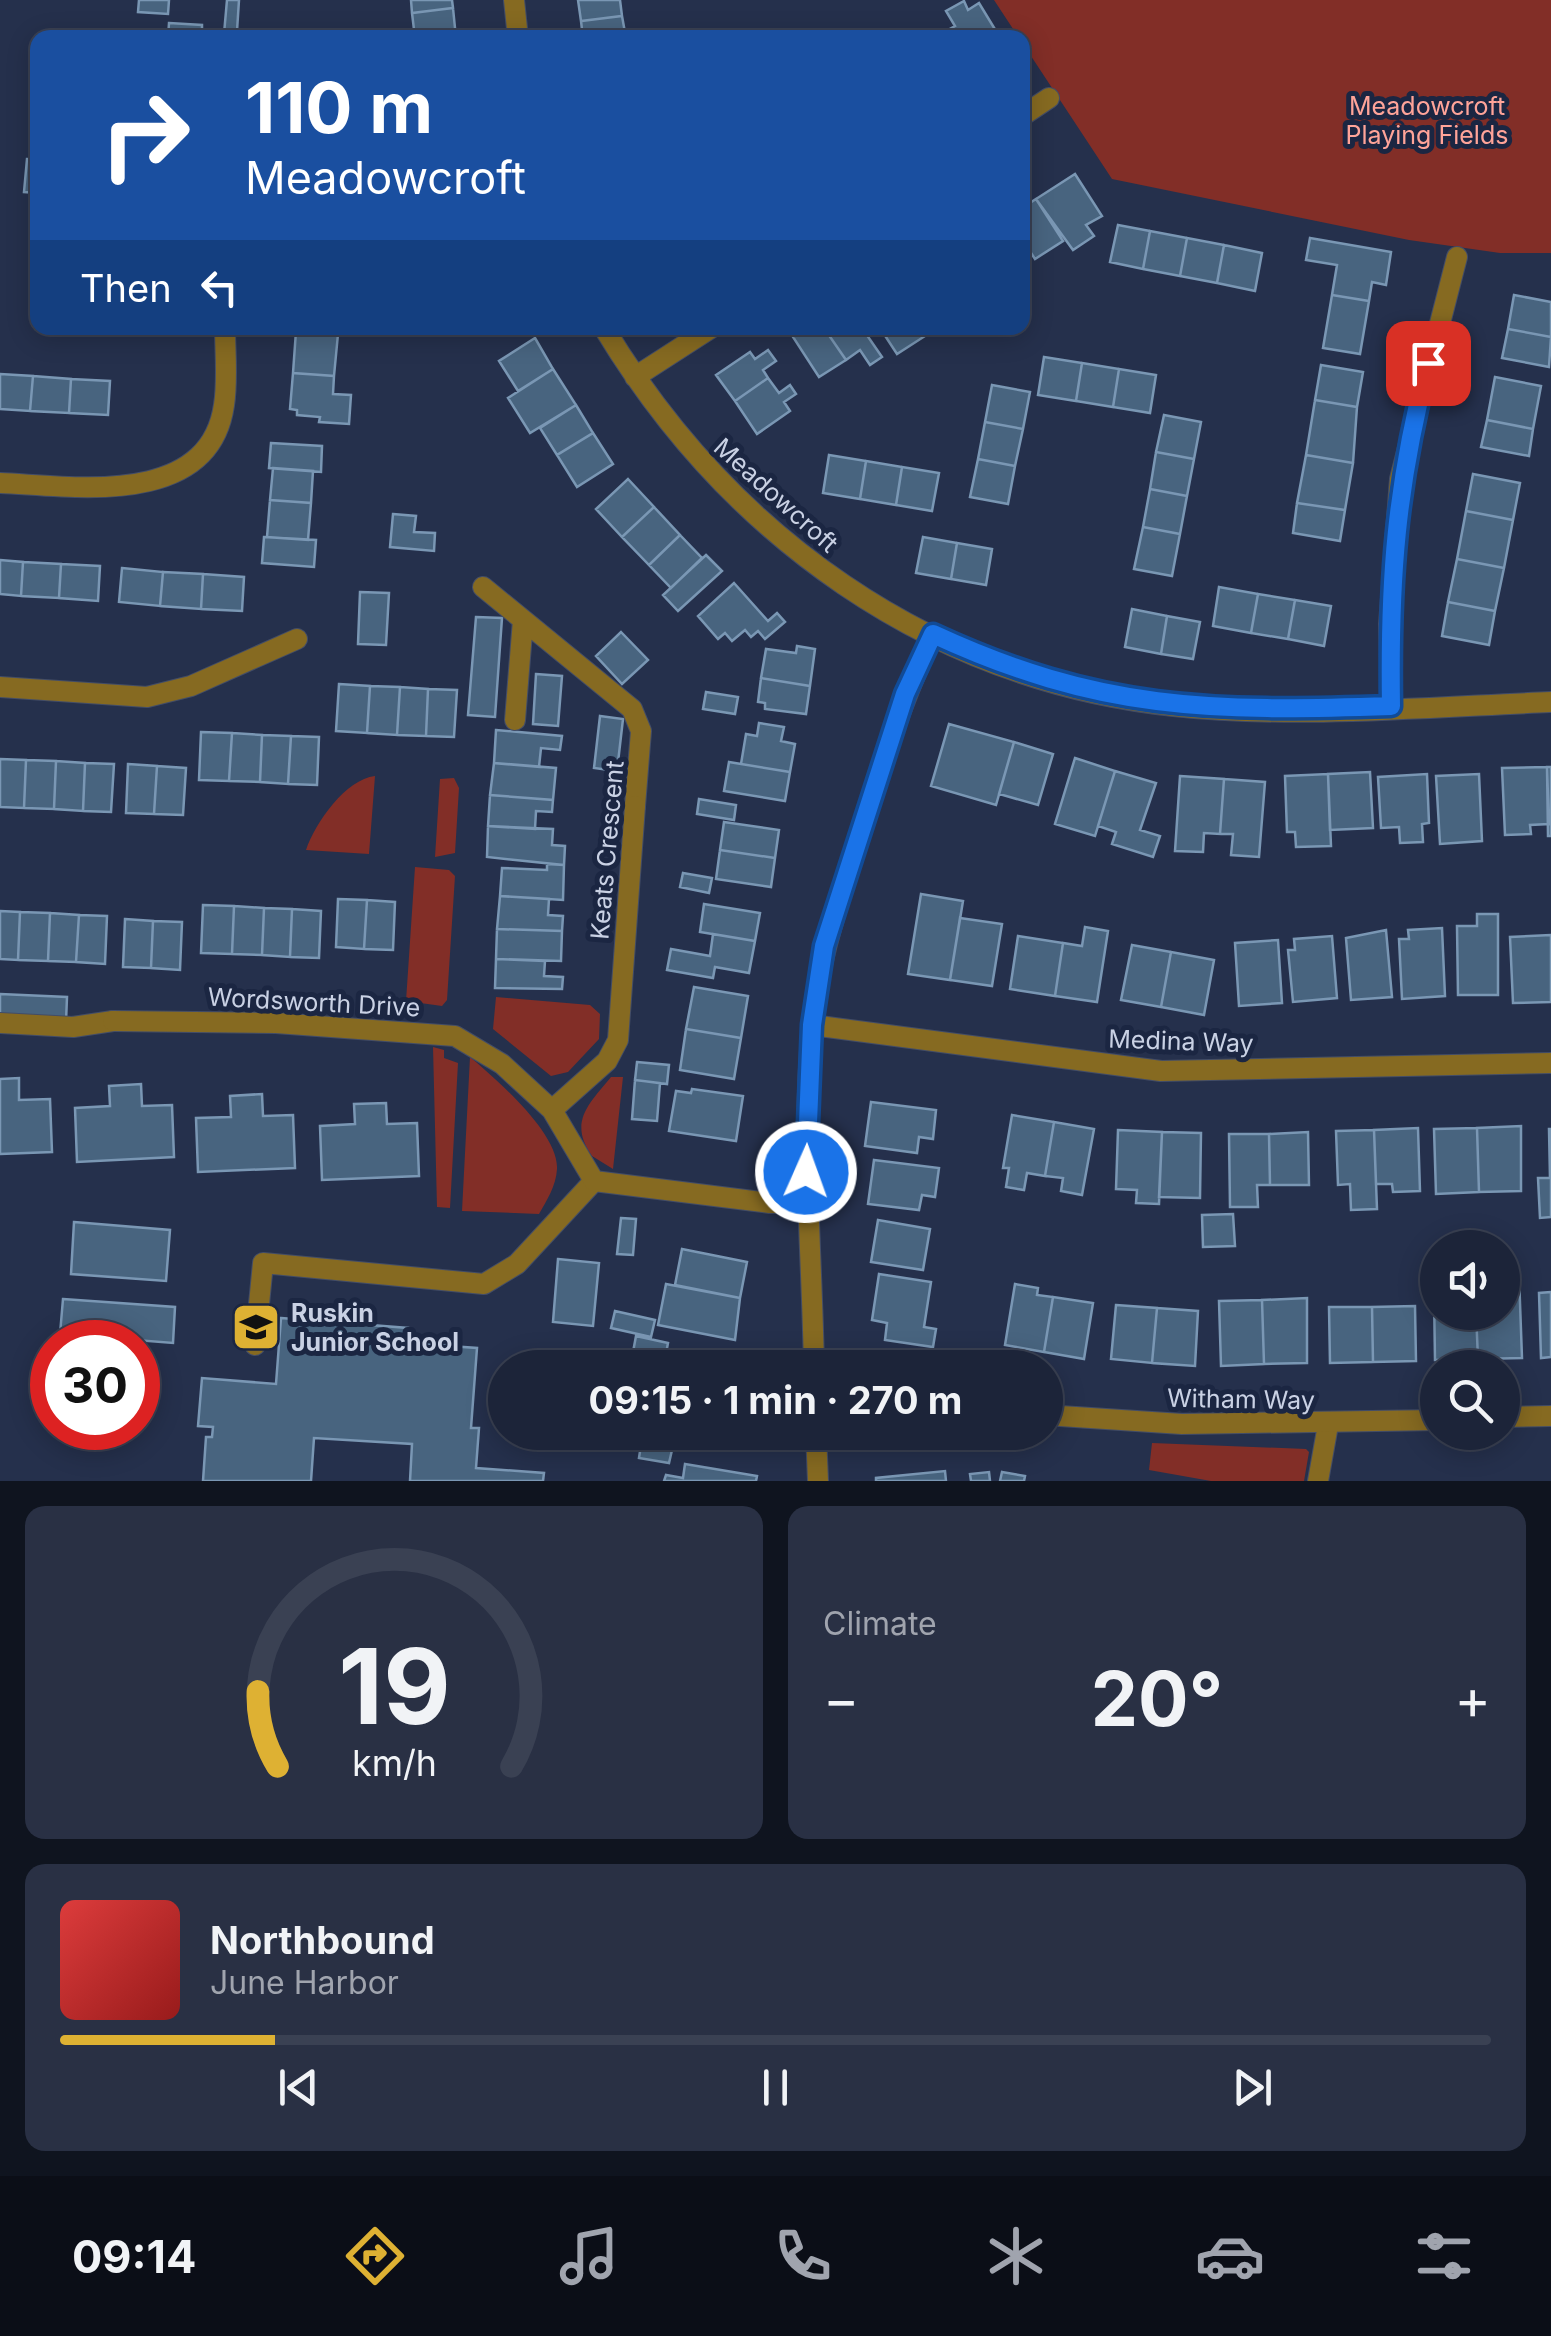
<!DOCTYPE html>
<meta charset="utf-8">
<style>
:root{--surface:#1c2439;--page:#293044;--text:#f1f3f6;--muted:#a0a4ae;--line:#3a4153;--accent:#deb133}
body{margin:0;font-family:Inter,sans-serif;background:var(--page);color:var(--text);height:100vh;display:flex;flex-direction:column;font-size:38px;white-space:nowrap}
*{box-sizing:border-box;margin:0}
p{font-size:32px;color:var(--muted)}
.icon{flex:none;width:55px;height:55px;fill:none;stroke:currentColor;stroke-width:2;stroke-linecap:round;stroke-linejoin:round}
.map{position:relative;height:1481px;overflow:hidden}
.sheet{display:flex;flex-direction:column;gap:25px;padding:25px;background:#0f141f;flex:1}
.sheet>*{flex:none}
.top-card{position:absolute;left:30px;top:30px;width:1000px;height:305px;border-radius:20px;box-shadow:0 5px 25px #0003,0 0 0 2px var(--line);background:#1a4fa0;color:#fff;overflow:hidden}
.controls{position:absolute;left:1420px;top:1230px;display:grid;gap:20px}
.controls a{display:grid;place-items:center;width:100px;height:100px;border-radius:50%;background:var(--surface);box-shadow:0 5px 25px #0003,0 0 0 2px var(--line);font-size:50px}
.speed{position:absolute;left:30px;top:1320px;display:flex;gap:20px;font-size:50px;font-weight:700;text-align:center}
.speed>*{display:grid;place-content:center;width:130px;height:130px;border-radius:50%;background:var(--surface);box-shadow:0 5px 25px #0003,0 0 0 2px var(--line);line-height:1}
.speed .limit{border:15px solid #d22;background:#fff;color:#111}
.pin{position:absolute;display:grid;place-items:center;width:85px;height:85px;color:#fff;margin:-42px;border-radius:20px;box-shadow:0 5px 15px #0006}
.me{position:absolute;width:110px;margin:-55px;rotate:2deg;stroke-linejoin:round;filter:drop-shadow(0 0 8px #0008)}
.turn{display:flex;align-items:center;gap:35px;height:210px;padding:0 50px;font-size:45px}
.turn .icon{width:130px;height:130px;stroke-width:2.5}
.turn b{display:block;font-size:70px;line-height:85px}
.then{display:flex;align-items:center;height:95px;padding:0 50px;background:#0003;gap:20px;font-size:38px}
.big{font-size:75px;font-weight:700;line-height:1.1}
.sheet .tile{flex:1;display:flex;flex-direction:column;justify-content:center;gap:15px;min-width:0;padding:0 35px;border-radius:20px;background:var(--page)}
.sheet .dial{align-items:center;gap:0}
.dial svg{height:260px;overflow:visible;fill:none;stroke:var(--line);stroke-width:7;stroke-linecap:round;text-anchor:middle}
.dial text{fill:var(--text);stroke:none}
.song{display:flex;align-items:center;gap:30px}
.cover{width:120px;height:120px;border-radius:15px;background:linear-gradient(135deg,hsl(0 70% 55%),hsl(0 70% 35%))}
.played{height:10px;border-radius:5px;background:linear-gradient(90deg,var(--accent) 15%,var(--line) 15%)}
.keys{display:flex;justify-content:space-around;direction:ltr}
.heat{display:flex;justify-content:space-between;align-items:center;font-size:55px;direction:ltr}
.sheet .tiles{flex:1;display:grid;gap:25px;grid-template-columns:1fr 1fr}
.tile:last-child{grid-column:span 2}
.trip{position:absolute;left:488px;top:1350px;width:575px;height:100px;border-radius:50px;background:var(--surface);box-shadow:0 5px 25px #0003,0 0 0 2px var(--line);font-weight:700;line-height:100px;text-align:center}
.tab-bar{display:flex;height:160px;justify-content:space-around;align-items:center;background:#0b0e17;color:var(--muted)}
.tab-bar .icon{width:70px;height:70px}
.tab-bar .selected{color:var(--accent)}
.tab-bar b{font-size:45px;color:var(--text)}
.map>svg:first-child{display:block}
.green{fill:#822e27}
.building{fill:#48647f;stroke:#7a97b4;stroke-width:2.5}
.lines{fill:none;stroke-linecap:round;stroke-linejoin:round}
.lane-casing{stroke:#434d67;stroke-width:22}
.street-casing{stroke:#434d67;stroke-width:22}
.lane{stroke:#866a21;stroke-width:20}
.street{stroke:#866a21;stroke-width:20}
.route-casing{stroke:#114b97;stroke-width:25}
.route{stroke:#1a73e8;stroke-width:18}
.labels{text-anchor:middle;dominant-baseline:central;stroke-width:10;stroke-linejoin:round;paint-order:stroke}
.park-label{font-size:25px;fill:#ffa499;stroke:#1b2642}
.street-label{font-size:25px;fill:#c9d1e4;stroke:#1b2642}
.poi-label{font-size:25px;font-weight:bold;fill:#c9d1e4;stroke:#1b2642;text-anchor:start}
</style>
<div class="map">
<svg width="1551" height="1481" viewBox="0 0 1551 1481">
<rect width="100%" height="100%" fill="#25304c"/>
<path class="green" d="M994 0H1551V253H1500L1409 240 1112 179Z
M375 776 369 854 306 850C315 823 346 779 375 776Z
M454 778 459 788 455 853 435 857 440 779Z
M415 867 449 870 455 876 447 1000 442 1006 406 1001Z
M496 997 590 1005 600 1014 599 1039 568 1072 551 1076 493 1029Z
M433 1047 444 1050V1058L458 1063 450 1208 437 1207Z
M470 1057C496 1079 559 1133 557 1169 556 1186 547 1200 539 1214L462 1211Z
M611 1077H623L613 1169 592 1156C568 1122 589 1104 611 1077Z
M1152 1443 1306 1449 1309 1452 1304 1481H1211L1149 1470Z"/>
<path class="building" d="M139 0H169L168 14 138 12Z
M227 0H239L237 31 224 34Z
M411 0H452L453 8 412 13Z
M578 0H620L622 16 581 21Z
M964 1 968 10 979 3 996 31 986 38H953L948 30 955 26 946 11Z
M453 8 456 38H415L412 13Z
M622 16 626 38H583L581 21Z
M169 23 202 25V38H168Z
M27 159 38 160V193L24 192Z
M1075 174 1102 216 1086 225 1094 236 1073 250 1036 199Z
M1036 199 1063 241 1035 259 1022 239V208Z
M1118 225 1150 231 1143 269 1110 262Z
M1150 231 1187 238 1180 276 1143 269Z
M1187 238 1224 245 1217 283 1180 276Z
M1310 238 1391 252 1386 285 1372 282 1369 301 1332 295 1337 265 1306 260Z
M1224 245 1262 253 1255 291 1217 283Z
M1332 295 1369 301 1360 354 1323 348Z
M1514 295 1551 302V337L1508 329Z
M296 328H338V334L296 331Z
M808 328H824L846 360 819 377 793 337Z
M824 328H862L882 357 870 365 860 350 846 360Z
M880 328H919L925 336 897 354Z
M1508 329 1551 337 1549 367 1502 358Z
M296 331 338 334 334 376 293 373Z
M535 338 553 369 518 391 499 361Z
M768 350 776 361 763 370 768 378 735 401 716 375 750 352 755 359Z
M1044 357 1082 363 1076 401 1038 395Z
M1082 363 1119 369 1113 407 1076 401Z
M1321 365 1363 372 1357 407 1315 400Z
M553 369 576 405 530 433 508 398Z
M1119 369 1156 375 1150 413 1113 407Z
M293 373 334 376 333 394 351 395 349 424 319 422 320 417 297 415V410L290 409Z
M0 374 33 376 30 411 0 409Z
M33 376 71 379 69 413 30 411Z
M1495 377 1541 386 1533 429 1487 420Z
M768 378 779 393 790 385 796 394 784 402 790 411 757 434 735 401Z
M71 379 110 381 108 415 69 413Z
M992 385 1030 392 1023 429 985 422Z
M1315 400 1357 407 1353 463 1306 455Z
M576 405 593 433 557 455 540 428Z
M1164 415 1201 422 1194 459 1156 452Z
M1487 420 1533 429 1529 456 1481 447Z
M985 422 1023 429 1015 466 978 459Z
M593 433 613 464 577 487 557 455Z
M271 443 322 446 321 472 269 468Z
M1156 452 1194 459 1187 496 1150 489Z
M829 455 866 461 860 499 823 493Z
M1306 455 1353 463 1345 510 1297 503Z
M978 459 1015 466 1008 504 970 497Z
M866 461 902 467 896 505 860 499Z
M902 467 939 473 932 511 896 505Z
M273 468 313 471 311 503 270 500Z
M1473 474 1520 483 1513 520 1466 511Z
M628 479 654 507 622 537 596 509Z
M1150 489 1187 496 1180 534 1143 527Z
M270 500 311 503 308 540 267 537Z
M1297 503 1345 510 1340 541 1293 533Z
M654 507 680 535 649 565 622 537Z
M1466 511 1513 520 1504 568 1457 559Z
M393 514 416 516 414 532 435 533 434 551 390 547Z
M1143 527 1180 534 1172 576 1134 569Z
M680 535 702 558 671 588 649 565Z
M264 537 316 540 314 567 262 563Z
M923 537 957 543 951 579 916 573Z
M957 543 992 549 986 585 951 579Z
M706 555 722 571 678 611 663 595Z
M1457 559 1504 568 1495 611 1448 602Z
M0 560 23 562 21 596 0 594Z
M23 562 61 564 59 598 21 596Z
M61 564 100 566 98 601 59 598Z
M122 568 163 572 160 606 119 602Z
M163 572 203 574 201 609 160 606Z
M203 574 244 577 242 611 201 609Z
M734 583 768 621 777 613 785 622 765 639 758 631 751 637 745 630 732 641 725 633 718 639 698 616Z
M1219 587 1258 594 1251 633 1213 626Z
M360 592 389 593 386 645 358 644Z
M1258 594 1295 600 1288 639 1251 633Z
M1295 600 1331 606 1324 646 1288 639Z
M1448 602 1495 611 1489 645 1442 636Z
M1132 609 1167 616 1161 654 1125 647Z
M1167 616 1200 622 1193 659 1161 654Z
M476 617 502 618 495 717 468 715Z
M621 632 648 660 622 684 596 656Z
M797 646 815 649 810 686 761 678 766 649 796 653Z
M536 674 562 676 558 726 533 724Z
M761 678 810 686 806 714 765 709V703L758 702Z
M339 684 370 686 367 733 336 731Z
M370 686 400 687 397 735 367 733Z
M400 687 428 689 426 736 397 735Z
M428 689 457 690 454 737 426 736Z
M706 692 738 697 735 714 703 709Z
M600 716 623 719 617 771 594 768Z
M759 723 784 727 781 741 795 744 790 772 741 764 746 734 757 736Z
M949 724 1014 742 996 805 931 786Z
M496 730 562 736 560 750 541 748 539 767 494 763Z
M201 732 232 733 229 781 199 780Z
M232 733 262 735 260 782 229 781Z
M262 735 291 736 288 784 260 782Z
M291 736 319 737 317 785 288 784Z
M1014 742 1053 754 1038 805 999 794Z
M1075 758 1115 771 1095 836 1055 824Z
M0 759 26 760 24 808 0 807Z
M26 760 56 761 54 809 24 808Z
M56 761 85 763 83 811 54 809Z
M729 762 790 772 785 801 724 791Z
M85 763 114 764 111 812 83 811Z
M494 763 556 768 553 800 490 795Z
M128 764 157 766 154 814 126 813Z
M157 766 186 768 183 815 154 814Z
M1547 767H1551V836H1548Z
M1547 767 1549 824 1530 825 1531 834 1505 835 1502 768Z
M1115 771 1156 783 1140 830 1160 836 1153 857 1112 844 1116 832 1098 826Z
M1370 772 1373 828 1330 830 1328 774Z
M1328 774 1331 846 1296 847 1295 832H1287L1285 776Z
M1427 774 1429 823 1422 824 1423 842 1400 843 1399 827 1381 828 1378 777Z
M1479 774 1482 841 1440 844 1436 776Z
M1180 776 1224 779 1220 834 1204 833 1203 852 1175 851Z
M1224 779 1265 782 1259 857 1231 855 1233 834H1220Z
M490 795 553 800 552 812 536 811 535 829 488 826Z
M699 799 736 805 734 820 697 814Z
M724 822 779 830 775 858 720 850Z
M488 826 553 829 552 845 565 846 564 865 487 857Z
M720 850 775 858 771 887 716 879Z
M547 864 564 865 563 900 500 896 502 868 547 870Z
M683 873 712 878 709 893 680 887Z
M921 894 963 901 950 980 908 974Z
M500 896 549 899 548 915 563 916 562 931 497 929Z
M338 899 367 900 364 949 336 947Z
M367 900 395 902 393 950 364 949Z
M704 904 760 913 755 941 700 932Z
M203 905 234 906 232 954 201 953Z
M234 906 264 908 262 955 232 954Z
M264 908 292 909 290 957 262 955Z
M292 909 321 911 319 958 290 957Z
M0 911 20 912 18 960 0 959Z
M20 912 50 913 48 961 18 960Z
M50 913 79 915 76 962 48 961Z
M1477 914H1498V995H1458L1457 926H1477Z
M79 915 107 916 105 964 76 962Z
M960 918 1002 924 992 986 950 980Z
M125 919 153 921 151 968 123 967Z
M153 921 182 922 180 970 151 968Z
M1085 927 1108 931 1097 1002 1055 996 1063 943 1082 946Z
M1442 928 1445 996 1402 999 1399 939H1409L1408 930Z
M497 929 562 931 561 961 496 959Z
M1386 930 1392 997 1351 1000 1346 938Z
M713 934 755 941 749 973 715 967 713 978 667 970 671 949 710 956Z
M1551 935V1002L1513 1003 1510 937Z
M1018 936 1063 943 1055 996 1010 989Z
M1332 936 1337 998 1293 1002 1288 950H1295L1294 939Z
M1278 940 1282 1003 1239 1006 1235 943Z
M1132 945 1171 952 1161 1007 1121 1000Z
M1171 952 1214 960 1204 1015 1161 1007Z
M496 959 545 961 544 976 563 977 562 989 495 988Z
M694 987 748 996 741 1038 686 1029Z
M0 994 67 997 66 1022 0 1019Z
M686 1029 741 1038 734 1079 680 1070Z
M637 1062 669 1065 667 1084 635 1080Z
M19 1078V1100L50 1099 52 1152 0 1154V1079Z
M635 1080 660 1083 657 1121 632 1119Z
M141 1084 142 1106 172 1105 174 1157 77 1162 75 1108 110 1106 109 1086Z
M692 1089 743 1096 736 1141 669 1131 676 1091 691 1093Z
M262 1094 263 1116 293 1115 295 1168 198 1172 196 1118 231 1117 230 1096Z
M871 1102 936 1110 933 1139 919 1137 917 1153 865 1146Z
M386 1103 387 1124 417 1123 419 1176 322 1180 320 1126 355 1124 354 1104Z
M1012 1115 1054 1122 1045 1176 1027 1173 1024 1190 1006 1187 1009 1168H1003Z
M1054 1122 1094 1129 1082 1195 1061 1191 1063 1178 1045 1176Z
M1521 1126V1191L1479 1192 1477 1128Z
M1418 1128 1420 1191 1393 1192 1392 1184H1376L1374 1130Z
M1477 1128 1479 1192 1436 1194 1434 1129Z
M1549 1129H1551V1217L1540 1218 1538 1178H1550Z
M1118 1130 1162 1132 1159 1204 1136 1203 1137 1190 1116 1189Z
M1374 1130 1377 1209 1351 1210 1350 1184 1338 1185 1336 1131Z
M1162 1132 1201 1133 1200 1198 1159 1197Z
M1308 1132 1309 1185H1270L1269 1134Z
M1229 1134H1269L1270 1185H1257L1258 1207H1230Z
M874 1160 939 1168 935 1197 922 1195 919 1210 868 1204Z
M1233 1214 1235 1246 1203 1247 1202 1215Z
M621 1218 636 1219 633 1255 617 1254Z
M878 1220 930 1229 923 1270 871 1262Z
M74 1222 170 1230 166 1281 71 1274Z
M682 1249 747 1262 740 1298 675 1285Z
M558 1259 599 1263 593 1326 553 1322Z
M879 1274 931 1282 924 1327 936 1329 933 1347 885 1340 887 1323 872 1320Z
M1519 1275 1522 1358 1478 1359 1476 1312H1502V1276Z
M666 1284 740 1298 735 1340 658 1325Z
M1015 1284 1038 1288 1037 1295 1053 1297 1044 1352 1005 1345Z
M1551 1292V1357L1541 1358 1539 1293Z
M1434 1295H1438V1312H1476L1478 1359 1435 1360Z
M1053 1297 1093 1303 1084 1359 1044 1352Z
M1307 1298V1363L1264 1364 1262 1300Z
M63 1299 175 1307 173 1343 60 1334Z
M1262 1300 1264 1364 1221 1366 1219 1301Z
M1116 1305 1157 1308 1152 1363 1111 1359Z
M1415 1306 1416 1361 1373 1362 1372 1307Z
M1329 1307H1372L1373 1362 1330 1363Z
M1157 1308 1198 1311 1195 1366 1152 1363Z
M615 1311 655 1320 651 1337 611 1328Z
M281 1318 408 1328 407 1343 477 1348 471 1428H479L476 1468 544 1473 543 1481H410L412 1444 314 1438 311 1481H203L206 1437H212L213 1427 198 1426 202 1378 276 1384Z
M636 1336 668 1343 665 1359 633 1352Z
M685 1357 744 1368H683Z
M607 1432H660L658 1447 606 1441Z
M688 1432H738L736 1442Z
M641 1445 672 1450 669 1463 639 1458Z
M685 1464 757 1476 756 1481H664L666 1475 683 1478Z
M945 1471 946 1481H876V1478Z
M989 1472 990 1481H971L970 1474Z
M1002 1472 1025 1476 1024 1481H1000Z"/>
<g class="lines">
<g class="lane-casing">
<path id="lane" d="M483 587 632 709 641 731 635 806
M515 720 523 620
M0 1023 73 1027 113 1021
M255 1345 263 1263 484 1284 517 1264 594 1181
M1318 1481 1328 1425"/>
</g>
<g class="street-casing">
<path id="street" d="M514 0 518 38
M1022 116 1049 98
M604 328C729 535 929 680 1174 706 1291 719 1432 707 1551 702
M635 377 711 328
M0 483C72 486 209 509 224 405 228 380 225 352 225 328
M0 687 147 697 191 686 297 639
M1391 707 1389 624 1400 479 1457 257
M113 1021 276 1023 455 1036 502 1064 552 1110 594 1181 770 1203H805
M812 1025 1161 1071 1551 1063
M552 1110 607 1061 618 1040 635 806
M814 1368C812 1253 801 1140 812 1026 818 964 837 908 855 849 878 776 900 704 933 635
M1045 1415 1182 1424 1438 1420
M1502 1417 1551 1416
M816 1432 818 1481"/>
</g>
<use href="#lane" class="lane"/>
<use href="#street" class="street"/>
</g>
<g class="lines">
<g class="route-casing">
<path id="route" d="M806 1172 812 1025 824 946 905 694 933 634C1099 711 1212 712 1391 706 1389 579 1396 487 1428 363"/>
</g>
<use href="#route" class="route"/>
</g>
<defs>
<g id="school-square" transform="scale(2.5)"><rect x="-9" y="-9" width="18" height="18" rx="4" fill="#deb133" stroke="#1b2642"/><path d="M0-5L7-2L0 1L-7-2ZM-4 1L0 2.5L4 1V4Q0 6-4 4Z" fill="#111"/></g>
</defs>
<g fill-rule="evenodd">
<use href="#school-square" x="256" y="1327"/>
</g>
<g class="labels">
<g class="park-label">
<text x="1427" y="106">Meadowcroft<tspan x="1427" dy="29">Playing Fields</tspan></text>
</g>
<g class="street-label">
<text transform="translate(776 495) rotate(42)">Meadowcroft</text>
<text transform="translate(607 850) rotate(-85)">Keats Crescent</text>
<text transform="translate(314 1002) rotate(3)">Wordsworth Drive</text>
<text transform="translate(1181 1041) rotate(2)">Medina Way</text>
<text transform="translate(1241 1399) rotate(1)">Witham Way</text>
</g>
<g class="poi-label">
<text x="291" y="1313">Ruskin<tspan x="291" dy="29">Junior School</tspan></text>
</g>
</g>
</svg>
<div class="controls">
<a><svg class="icon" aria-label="sound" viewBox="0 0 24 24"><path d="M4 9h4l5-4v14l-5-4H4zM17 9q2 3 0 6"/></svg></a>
<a><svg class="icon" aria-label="search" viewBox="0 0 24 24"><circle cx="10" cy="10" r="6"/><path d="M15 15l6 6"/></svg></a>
</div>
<div class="speed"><div class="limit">30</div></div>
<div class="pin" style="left:1428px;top:363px;background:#d93025"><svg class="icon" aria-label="arrive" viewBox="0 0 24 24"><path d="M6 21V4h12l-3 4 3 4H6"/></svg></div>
<svg class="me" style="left:806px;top:1172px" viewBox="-20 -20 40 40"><circle r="17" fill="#1a73e8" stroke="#fff" stroke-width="3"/><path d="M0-11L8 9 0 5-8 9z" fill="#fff"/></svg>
<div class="trip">09:15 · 1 min · 270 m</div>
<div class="top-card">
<div class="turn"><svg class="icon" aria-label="right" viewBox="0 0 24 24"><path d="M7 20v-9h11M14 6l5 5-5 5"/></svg><div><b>110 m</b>Meadowcroft</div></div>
<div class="then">Then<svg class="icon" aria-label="left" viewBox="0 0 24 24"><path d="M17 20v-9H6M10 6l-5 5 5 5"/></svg></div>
</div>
</div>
<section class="sheet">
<div class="tiles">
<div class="tile dial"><svg viewBox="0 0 100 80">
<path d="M14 69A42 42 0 1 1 86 69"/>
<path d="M14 69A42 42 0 0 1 8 46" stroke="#deb133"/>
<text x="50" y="56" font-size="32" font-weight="700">19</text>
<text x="50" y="72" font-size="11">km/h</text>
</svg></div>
<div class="tile"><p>Climate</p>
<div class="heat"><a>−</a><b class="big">20°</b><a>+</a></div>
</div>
<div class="tile">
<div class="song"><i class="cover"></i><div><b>Northbound</b><p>June Harbor</p></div></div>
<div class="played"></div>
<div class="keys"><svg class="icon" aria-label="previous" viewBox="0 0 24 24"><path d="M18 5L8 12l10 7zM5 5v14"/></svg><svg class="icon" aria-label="pause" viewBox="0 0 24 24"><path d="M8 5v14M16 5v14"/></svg><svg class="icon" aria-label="next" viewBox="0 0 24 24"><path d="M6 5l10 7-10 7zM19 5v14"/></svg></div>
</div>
</div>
</section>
<nav class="tab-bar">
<b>09:14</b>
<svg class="icon selected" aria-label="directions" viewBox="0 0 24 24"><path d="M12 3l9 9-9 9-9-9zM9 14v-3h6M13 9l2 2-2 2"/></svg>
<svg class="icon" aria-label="music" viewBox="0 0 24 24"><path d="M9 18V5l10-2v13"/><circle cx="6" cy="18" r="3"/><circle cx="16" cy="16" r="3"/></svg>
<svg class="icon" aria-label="phone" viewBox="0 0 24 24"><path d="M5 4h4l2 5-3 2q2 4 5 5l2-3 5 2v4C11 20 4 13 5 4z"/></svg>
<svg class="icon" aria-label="climate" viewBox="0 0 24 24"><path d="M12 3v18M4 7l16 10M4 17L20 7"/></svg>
<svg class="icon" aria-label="car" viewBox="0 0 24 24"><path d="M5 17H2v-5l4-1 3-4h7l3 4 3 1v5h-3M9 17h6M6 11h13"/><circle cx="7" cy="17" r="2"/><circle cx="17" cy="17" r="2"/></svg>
<svg class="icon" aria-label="filters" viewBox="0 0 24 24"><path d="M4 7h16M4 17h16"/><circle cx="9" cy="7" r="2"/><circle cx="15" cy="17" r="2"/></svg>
</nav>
